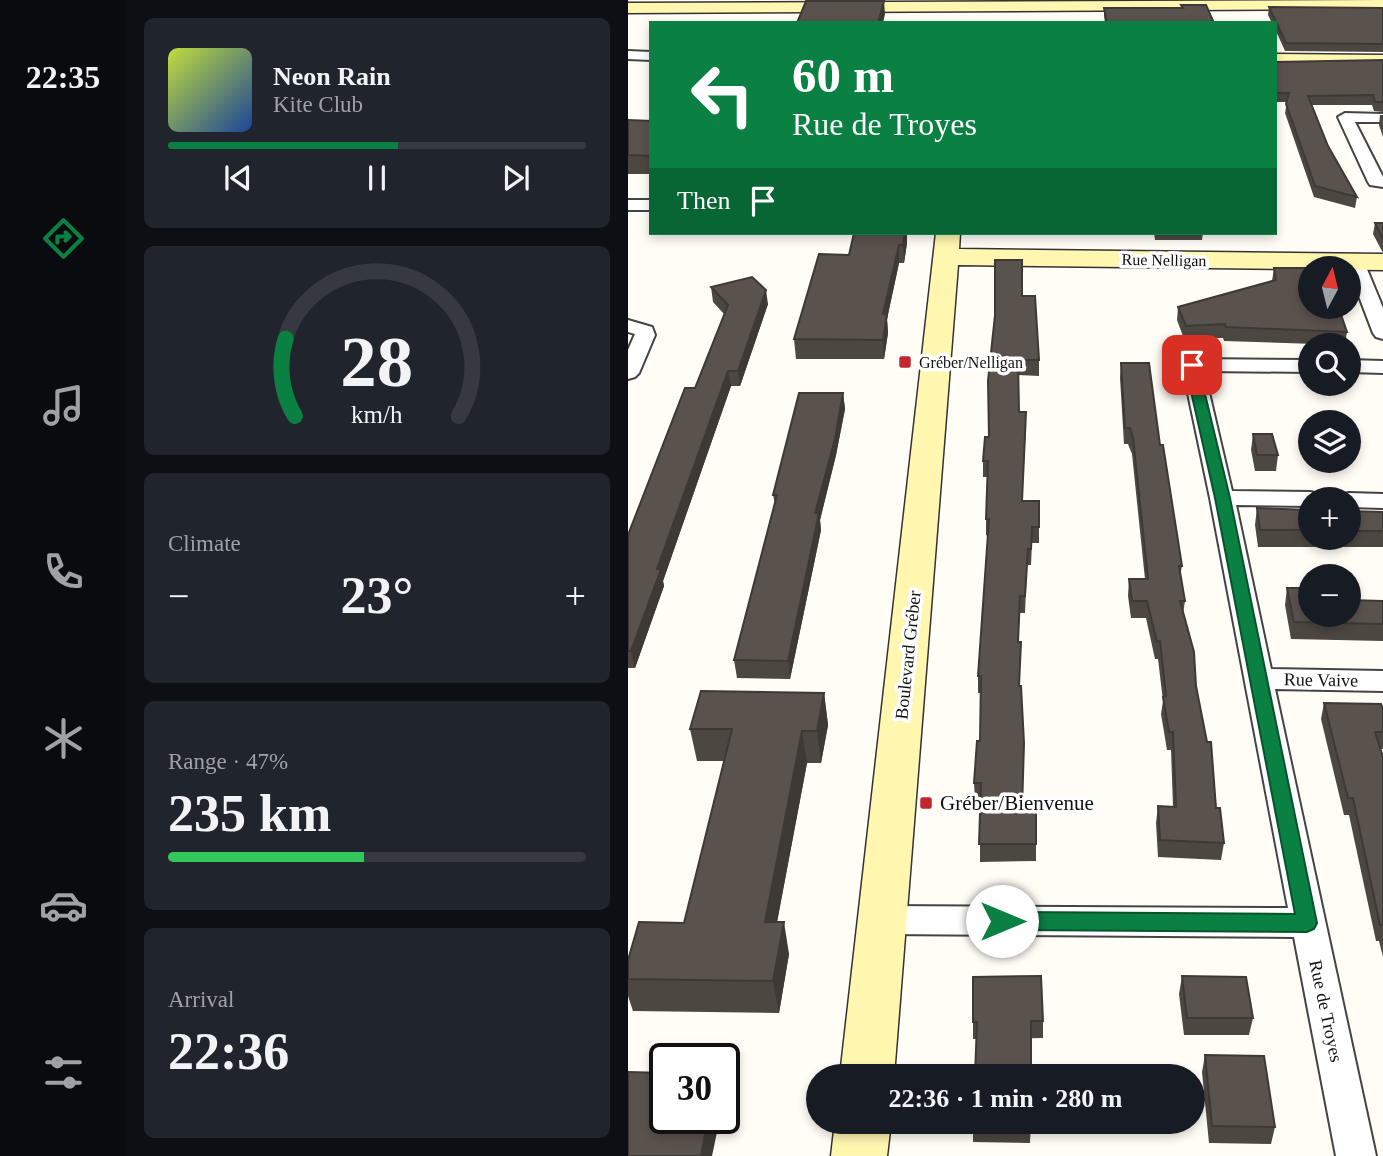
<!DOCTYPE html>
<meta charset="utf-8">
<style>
:root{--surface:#171b24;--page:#20242c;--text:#f1f3f6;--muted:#9ea1a6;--line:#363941;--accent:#0b8043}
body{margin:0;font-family:Georgia,serif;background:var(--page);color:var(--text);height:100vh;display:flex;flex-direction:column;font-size:26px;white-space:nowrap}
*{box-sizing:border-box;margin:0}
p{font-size:23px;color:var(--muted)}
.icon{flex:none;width:38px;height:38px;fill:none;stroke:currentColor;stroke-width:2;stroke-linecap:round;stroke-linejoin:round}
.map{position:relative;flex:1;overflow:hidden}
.details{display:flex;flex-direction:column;gap:18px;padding:18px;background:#0d0f14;width:502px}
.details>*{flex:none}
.hud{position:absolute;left:21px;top:21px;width:628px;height:214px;border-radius:0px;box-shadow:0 4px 10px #0003;background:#0b8043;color:#fff;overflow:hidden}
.needle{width:46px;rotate:7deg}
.controls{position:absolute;left:670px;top:256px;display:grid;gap:14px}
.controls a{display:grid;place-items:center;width:63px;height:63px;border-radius:50%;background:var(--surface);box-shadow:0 4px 10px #0003;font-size:35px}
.speed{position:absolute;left:21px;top:1043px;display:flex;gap:14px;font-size:35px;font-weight:700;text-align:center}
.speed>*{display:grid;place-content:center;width:91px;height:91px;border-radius:50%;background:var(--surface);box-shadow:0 4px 10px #0003;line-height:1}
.speed .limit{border:4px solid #111;border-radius:10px;background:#fff;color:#111}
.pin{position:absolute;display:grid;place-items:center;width:60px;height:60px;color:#fff;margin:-30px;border-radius:14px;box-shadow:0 4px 10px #0006}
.me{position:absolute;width:77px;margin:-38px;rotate:90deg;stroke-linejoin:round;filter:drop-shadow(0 0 5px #0008)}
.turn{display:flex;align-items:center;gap:24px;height:147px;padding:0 28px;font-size:32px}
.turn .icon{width:91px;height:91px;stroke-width:2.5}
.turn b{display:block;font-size:49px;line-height:60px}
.then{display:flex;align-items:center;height:66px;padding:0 28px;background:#0003;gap:14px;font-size:26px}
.big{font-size:52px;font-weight:700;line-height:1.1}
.details .widget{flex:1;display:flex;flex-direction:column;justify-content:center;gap:10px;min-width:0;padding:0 24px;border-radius:10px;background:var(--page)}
.details .dial{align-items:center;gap:0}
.dial svg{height:182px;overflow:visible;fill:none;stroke:var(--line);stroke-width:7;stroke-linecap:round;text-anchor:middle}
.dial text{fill:var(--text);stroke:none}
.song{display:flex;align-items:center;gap:21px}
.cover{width:84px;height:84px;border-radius:10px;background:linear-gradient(135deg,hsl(70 70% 55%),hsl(220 70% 35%))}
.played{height:7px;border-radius:4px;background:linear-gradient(90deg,var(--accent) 55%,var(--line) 55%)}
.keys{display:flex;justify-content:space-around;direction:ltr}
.heat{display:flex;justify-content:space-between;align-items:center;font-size:38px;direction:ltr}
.charge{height:10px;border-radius:5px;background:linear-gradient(90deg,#34c759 47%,var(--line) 0)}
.trip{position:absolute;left:178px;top:1064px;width:399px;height:70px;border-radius:35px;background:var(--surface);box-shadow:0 4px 10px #0003;font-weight:700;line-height:70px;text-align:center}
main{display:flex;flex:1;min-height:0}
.tabs{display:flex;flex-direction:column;width:126px;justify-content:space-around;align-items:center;background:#090b0e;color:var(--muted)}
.tabs .icon{width:49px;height:49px}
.tabs .current{color:var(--accent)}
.tabs b{font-size:32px;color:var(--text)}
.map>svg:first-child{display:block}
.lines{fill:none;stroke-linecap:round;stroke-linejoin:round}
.street-casing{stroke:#444;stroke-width:4}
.secondary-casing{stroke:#333;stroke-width:3}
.street{fill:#fff;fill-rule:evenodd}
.secondary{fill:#fff6b0;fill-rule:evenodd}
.wall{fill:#4d4742}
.shaded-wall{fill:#3f3936}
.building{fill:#5a524d;stroke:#3f3936;stroke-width:2}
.route{fill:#0b8043;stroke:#07532c;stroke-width:2}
.poi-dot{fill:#c4262e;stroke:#fff;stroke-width:2.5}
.labels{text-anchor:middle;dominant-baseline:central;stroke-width:7;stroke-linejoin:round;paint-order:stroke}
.far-street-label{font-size:16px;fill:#111;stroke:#fff}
.far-poi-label{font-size:16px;fill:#111;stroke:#fff;text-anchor:start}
.street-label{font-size:18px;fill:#111;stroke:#fff}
.near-poi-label{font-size:21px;fill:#111;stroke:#fff;text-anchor:start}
</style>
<main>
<nav class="tabs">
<b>22:35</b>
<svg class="icon current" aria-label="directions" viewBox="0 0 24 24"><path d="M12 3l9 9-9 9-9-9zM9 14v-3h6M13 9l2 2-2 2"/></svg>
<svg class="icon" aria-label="music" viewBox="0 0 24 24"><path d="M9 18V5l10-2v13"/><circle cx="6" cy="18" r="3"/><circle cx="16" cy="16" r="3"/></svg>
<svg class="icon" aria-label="phone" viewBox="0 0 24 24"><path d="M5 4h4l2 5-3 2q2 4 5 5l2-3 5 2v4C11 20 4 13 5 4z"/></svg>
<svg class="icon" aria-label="climate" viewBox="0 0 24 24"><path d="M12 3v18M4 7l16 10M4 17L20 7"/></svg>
<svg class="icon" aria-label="car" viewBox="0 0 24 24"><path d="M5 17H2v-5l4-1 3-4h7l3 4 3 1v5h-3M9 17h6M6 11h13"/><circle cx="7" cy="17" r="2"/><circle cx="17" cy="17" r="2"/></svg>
<svg class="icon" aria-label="filters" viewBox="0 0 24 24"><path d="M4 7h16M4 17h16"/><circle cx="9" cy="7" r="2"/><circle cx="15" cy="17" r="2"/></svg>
</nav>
<section class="details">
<div class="widget">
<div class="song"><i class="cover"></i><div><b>Neon Rain</b><p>Kite Club</p></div></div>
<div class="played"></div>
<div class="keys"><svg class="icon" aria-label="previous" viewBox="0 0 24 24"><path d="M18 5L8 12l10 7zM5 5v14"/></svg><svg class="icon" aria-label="pause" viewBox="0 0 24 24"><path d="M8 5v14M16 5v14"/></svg><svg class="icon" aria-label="next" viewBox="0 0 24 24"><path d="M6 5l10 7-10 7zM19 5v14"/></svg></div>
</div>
<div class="widget dial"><svg viewBox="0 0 100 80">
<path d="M14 69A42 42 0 1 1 86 69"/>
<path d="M14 69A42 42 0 0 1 10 35" stroke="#0b8043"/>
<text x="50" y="56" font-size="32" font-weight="700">28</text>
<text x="50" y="72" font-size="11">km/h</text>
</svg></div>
<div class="widget"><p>Climate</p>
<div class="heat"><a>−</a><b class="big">23°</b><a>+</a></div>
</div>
<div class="widget"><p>Range · 47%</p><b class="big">235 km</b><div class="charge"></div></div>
<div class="widget"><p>Arrival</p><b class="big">22:36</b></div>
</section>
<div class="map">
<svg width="755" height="1156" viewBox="0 0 755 1156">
<rect width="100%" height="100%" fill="#fffdf5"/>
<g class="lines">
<g class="street-casing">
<path id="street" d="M0 51 23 52V60L0 59Z
M717 113 755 114V122H727L755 177V187L742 185 740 182 710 117Z
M0 200H23V210H0Z
M727 256 736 262 755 308V339L748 337 745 333 718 262Z
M0 320 24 327 27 335 11 373 7 377 0 379V350L7 334 0 332Z
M564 359 682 360V372L576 371 604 491 682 492 691 494 694 499H682V506L608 505 643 669 755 671V691L647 689 748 1156H708L666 937 254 934 242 930 237 920 242 910 254 906 660 908 582 498 554 365 557 361Z
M721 360 755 361V373L721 372Z
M721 493 755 494V508L721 507V499H710L712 495Z"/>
</g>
<g class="secondary-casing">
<path id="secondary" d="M755 0V9L0 13V3Z
M648 54 755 55V67L648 66Z
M308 233H332L331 249 755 254V270L330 265 266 1076H212Z
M207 1122H263L259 1156H203Z"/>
</g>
<use href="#street" class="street"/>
<use href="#secondary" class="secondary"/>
</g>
<path class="wall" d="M553 5 586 23H477L476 16V8H553Z
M641 7 755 8V52L657 51 648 31V23H644L640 15Z
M755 60V112L746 111 744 105H683L700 146 729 197 727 208 686 197 657 113 659 102H648V62Z
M752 115H755V137L751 125Z
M0 120 23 121V174H0Z
M747 223H755V252L754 251 745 234Z
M226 233H279V243L276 263H271L259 319 260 333 256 359H168L166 339 221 255Z
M526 233H575L574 240H527Z
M646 268 719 332 717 345 596 341 595 338 556 339 549 320 550 307 644 281Z
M83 287 140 304 112 386H103L35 581 36 586 7 668H0V535L67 388 96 314 85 302Z
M394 296 411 360V376L390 375 391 412 398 428 394 501 411 527V543H404L403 565H399L397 613H392L390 642 392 659 391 686 394 810 408 844V861L352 862V801L347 800 346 783 352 741V693H350V676L360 536 358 535V519L360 477H355V461Z
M493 363 532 445 554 566 552 576 557 601 555 614 588 808 596 843 593 860 530 857 528 823 530 806 545 807 543 750H539L533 714 535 701 530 659H527L518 618H503L500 596 501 579H517L504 454 500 444H496L492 378Z
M215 393 217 409 208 455 192 520 193 530 162 679 109 678 106 660 147 504 145 495Z
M625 434 650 455 648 471H627L623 450Z
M629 508 682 510V537H721V511L755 512V547H630L627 525Z
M659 588 682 614 755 601V641L663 639 657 605Z
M196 693 200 725 193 763H179L149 922 161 954 151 1013 5 1011 0 996V960L56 923 96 761H69L62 729Z
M696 703 755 709V749H752L755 757V957L751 941H748L721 815H716L693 719Z
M554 976 625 1018 621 1035H556L551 994Z
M415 1021V1038L345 1039V1022Z
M577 1055 647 1127 643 1144 581 1143 574 1072Z
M345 1122H403L402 1143 345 1142Z"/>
<path class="shaded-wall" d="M256 1 257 14 255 23H250Z
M277 233H279V243L276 263 275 245Z
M271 245V263L259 319 260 333 256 359 255 340V314Z
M138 290 140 304 112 386 110 371Z
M100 371 103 386 35 581 36 586 7 668 3 651 29 569Z
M215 393 217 409 208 455 192 520 193 530 162 679 160 661 187 513Z
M196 693 200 725 193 763 189 731Z
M174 731 179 763 143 954 137 922Z
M156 922 161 954 151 1013 145 981Z
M80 1118H92L84 1156H73Z"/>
<path class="building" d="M178 1H256L250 23H169Z
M553 5H578L586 23H479L476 8H555Z
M641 7 755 8V44L658 43Z
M755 60V102H747L745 95 680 96 700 146 729 197 687 186 658 104 661 93H648V62Z
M0 120 23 121V156L0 155Z
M747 223H755V239Z
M226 233H277L275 245H271L255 314H259L255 340 166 339 191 254 221 255Z
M367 260H394V296H407L411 360H390L391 412H398L394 501H411V527H404L403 549H400L397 596H392L390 642H393L391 686H393L396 743 394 810 408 811V844H351L353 783H346L349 741H352L353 676H350L361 519H358L360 461H355L357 437H361L360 381 367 315Z
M646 268H682V306H710L719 332 598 327 597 324 558 326 550 307 648 280Z
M124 277 138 290 110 371H100L29 569H33L3 651H0V535L57 388H67L100 305 83 287Z
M493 363H521L532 445H535L554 566H551L557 601H552L566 652 568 686 579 742H583L588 808H592L596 843 532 840 530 806 548 807 545 732H541L535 697 538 696 532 641 529 642 519 601H504L501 579H520L505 438 502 428H497Z
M171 393H215L207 439 187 513H191L160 661 106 660 149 495H145Z
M625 434H644L650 455H629Z
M629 508 682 510V530H632Z
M721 511 755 512V531H721Z
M659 588H682V614H721V600L755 601V624L666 622Z
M73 691 196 693 189 731H174L137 922H156L145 981 0 979V960L11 922 56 923 104 729H62Z
M696 703 753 704 755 709V732H747L755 757V925H752L725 798H720Z
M413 976 415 1021H403V1076H347L349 1022H345V977Z
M554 976 618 977 625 1018H559Z
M577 1055 636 1056 647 1127 584 1126Z
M0 1072 37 1073V1118H80L73 1156H0Z
M345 1122H403V1127L345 1126Z"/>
<path class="route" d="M564 361 570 365 602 498 689 923 686 929 679 932 374 930 367 927 363 921 367 915 374 912 667 914 587 498 557 365Z"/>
<g class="poi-dot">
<rect x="270" y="355" width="14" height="14" rx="3.5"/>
<rect x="291" y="796" width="14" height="14" rx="3.5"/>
</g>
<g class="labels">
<g class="far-street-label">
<text transform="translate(536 260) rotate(1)">Rue Nelligan</text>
</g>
<g class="far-poi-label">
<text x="291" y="362">Gréber/Nelligan</text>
</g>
<g class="street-label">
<text transform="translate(280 655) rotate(-84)">Boulevard Gréber</text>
<text transform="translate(693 680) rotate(1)">Rue Vaive</text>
<text transform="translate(698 1011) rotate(78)">Rue de Troyes</text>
</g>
<g class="near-poi-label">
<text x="312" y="803">Gréber/Bienvenue</text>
</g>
</g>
</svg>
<div class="controls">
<a><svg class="needle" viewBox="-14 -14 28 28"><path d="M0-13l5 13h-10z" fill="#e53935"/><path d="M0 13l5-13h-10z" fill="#9ea1a6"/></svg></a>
<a><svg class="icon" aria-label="search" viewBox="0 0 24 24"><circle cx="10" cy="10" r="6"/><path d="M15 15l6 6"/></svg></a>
<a><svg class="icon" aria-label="layers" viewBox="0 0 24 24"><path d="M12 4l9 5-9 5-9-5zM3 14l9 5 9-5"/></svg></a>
<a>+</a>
<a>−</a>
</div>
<div class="speed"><div class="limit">30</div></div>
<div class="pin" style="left:564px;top:365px;background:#d93025"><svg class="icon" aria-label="arrive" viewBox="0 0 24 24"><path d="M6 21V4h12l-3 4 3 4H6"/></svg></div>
<svg class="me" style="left:374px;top:921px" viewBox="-20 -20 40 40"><circle r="19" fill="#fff"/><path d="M0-13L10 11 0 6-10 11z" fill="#0b8043"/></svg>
<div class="trip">22:36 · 1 min · 280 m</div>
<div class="hud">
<div class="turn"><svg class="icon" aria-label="left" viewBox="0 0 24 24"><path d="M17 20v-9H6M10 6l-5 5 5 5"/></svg><div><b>60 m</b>Rue de Troyes</div></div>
<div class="then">Then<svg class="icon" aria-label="arrive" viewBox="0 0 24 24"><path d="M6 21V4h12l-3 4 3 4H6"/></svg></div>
</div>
</div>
</main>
